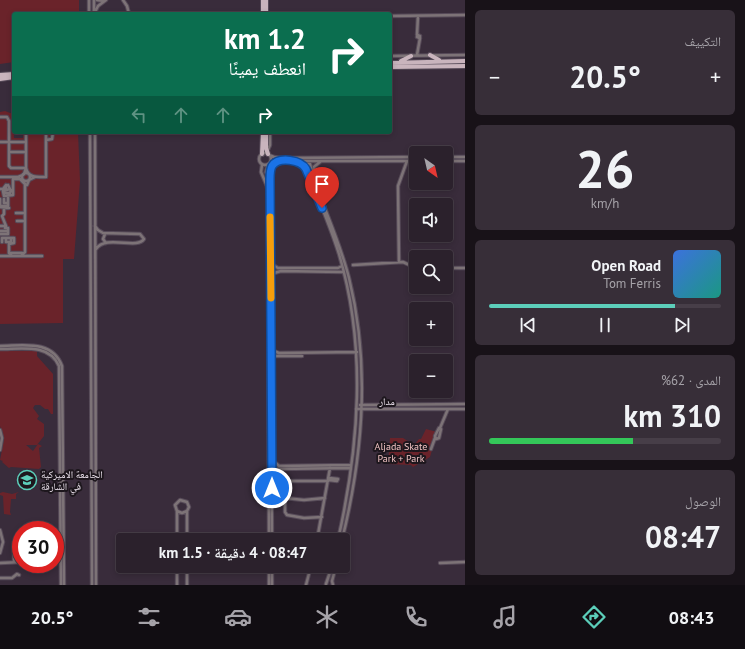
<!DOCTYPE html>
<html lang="ar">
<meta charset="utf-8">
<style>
:root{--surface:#2b212c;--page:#372e38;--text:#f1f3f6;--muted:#a6a3a9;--line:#473e48;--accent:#5cceba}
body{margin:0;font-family:"PT Sans","Noto Naskh Arabic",sans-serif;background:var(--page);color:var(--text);direction:rtl;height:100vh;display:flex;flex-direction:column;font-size:15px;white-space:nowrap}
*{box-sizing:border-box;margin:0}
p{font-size:13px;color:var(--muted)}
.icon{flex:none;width:22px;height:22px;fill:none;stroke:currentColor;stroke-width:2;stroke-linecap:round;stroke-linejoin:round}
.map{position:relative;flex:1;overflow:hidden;direction:ltr}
.panel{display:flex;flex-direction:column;gap:10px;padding:10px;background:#181218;width:280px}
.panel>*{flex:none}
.hud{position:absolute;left:12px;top:12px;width:380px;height:122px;border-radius:4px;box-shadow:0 2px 6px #0003,0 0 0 1px var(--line);direction:rtl;background:#0b6e4f;color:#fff;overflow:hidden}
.needle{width:26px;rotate:146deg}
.buttons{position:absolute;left:409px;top:146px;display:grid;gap:8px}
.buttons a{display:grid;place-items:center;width:44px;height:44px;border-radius:4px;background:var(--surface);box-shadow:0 2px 6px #0003,0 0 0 1px var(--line);font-size:20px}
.speed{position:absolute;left:12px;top:521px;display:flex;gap:8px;font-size:20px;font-weight:700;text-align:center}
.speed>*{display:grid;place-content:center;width:52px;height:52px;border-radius:50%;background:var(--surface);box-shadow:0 2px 6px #0003,0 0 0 1px var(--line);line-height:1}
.speed .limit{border:6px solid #d22;background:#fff;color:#111}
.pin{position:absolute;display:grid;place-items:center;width:34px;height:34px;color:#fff;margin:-41px -17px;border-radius:50% 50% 50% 0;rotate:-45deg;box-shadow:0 0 4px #0007}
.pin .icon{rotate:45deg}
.me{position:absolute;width:44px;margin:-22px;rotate:0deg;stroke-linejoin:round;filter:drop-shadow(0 0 3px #0008)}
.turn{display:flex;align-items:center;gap:14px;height:84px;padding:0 20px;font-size:18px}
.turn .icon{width:52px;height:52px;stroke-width:2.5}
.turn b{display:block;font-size:28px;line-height:34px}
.lanes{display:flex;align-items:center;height:38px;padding:0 20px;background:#0003;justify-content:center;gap:20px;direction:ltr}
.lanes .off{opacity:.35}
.big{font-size:30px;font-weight:600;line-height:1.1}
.panel .tile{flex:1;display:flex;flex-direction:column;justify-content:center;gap:6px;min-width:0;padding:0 14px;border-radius:6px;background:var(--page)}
.panel .dial{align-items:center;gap:0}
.dial b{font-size:52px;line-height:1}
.song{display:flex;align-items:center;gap:12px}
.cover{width:48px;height:48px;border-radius:6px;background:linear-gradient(135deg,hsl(220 70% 55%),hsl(170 70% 35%))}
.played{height:4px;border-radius:2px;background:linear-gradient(90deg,var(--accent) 80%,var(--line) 80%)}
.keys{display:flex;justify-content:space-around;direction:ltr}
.heat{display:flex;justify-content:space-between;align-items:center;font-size:22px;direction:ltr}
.charge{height:6px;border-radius:3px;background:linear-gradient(90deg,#34c759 62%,var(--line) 0)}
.trip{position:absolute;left:116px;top:533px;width:234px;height:40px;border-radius:4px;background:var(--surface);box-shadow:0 2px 6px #0003,0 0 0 1px var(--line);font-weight:600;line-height:40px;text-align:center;direction:rtl}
.menu{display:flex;height:64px;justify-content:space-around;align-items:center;background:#110d12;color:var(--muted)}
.menu .icon{width:28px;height:28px}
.menu .on{color:var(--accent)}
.menu b{font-size:18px;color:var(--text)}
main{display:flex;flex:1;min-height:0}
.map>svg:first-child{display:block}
.green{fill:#6a232a}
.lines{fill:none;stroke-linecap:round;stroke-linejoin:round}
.minor-casing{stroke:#564a58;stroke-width:4.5}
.major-casing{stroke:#564a58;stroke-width:6}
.minor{stroke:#7d7377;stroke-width:2.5}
.major{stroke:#c9b4bd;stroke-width:4}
.route-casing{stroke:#114b97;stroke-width:10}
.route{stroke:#1a73e8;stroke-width:7}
.slow{stroke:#f59e0b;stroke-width:7}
.labels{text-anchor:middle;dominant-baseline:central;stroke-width:4;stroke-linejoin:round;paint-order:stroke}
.street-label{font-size:10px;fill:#eee5ef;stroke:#1d171d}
.park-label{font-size:10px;fill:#f1c3c3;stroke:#1d171d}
.poi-label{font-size:10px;fill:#eee5ef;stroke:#1d171d;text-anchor:start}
</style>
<main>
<section class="panel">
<div class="tile"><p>التكييف</p>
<div class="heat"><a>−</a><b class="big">20.5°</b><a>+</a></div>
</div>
<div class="tile dial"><b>26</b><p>km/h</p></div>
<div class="tile">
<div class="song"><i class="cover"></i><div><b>Open Road</b><p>Tom Ferris</p></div></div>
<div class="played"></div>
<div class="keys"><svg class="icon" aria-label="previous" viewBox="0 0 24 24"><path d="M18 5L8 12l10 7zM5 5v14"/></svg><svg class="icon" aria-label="pause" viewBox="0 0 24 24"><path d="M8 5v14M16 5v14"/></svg><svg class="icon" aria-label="next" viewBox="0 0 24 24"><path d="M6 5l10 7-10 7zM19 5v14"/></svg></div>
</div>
<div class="tile"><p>المدى · 62%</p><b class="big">310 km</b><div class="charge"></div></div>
<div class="tile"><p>الوصول</p><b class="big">08:47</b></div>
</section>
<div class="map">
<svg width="465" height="585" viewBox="0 0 465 585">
<rect width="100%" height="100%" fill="#392c3b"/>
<path class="green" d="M0 0H79V14H14V62L0 64Z
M5 111 13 114 14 138H23V132H78L80 181 74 259H63V323L0 324V112Z
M0 351H37V356L53 374V414H51L48 409H45L40 405H35L33 408 39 416 37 419 44 424V436L37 445H26L33 451 38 444 42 446 39 448 41 467 39 469 11 467 9 468 2 462 3 461 0 460 4 439 0 426Z
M426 429 437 432 430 457 413 467 411 465 388 464 390 438H403L414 445 419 439H421Z
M3 492 12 494 19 492 16 494V499H11L10 512 11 515 4 514 3 496 0 495V493Z"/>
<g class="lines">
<g class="minor-casing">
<path id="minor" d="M89 0V14
M97 0 104 1
M123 0 127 6 129 14
M94 12V0
M94 14 98 6 106 0
M390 16 465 15
M417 35 418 16
M418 35 420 36 419 38 417 37Z
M417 55 420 38
M390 56 465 55
M0 117H7L9 121V166L11 168H26
M90 132 92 585
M95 132 96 585
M46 140 52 139 53 132
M0 142H26V132
M9 152H26
M267 152 270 145V132
M259 159a6 6 0 1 1 12 0a6 6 0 1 1-12 0Z
M269 155 274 157 282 158 416 157
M446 157H465
M297 161 306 169C318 197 330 225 339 254 367 348 359 446 338 540
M321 161 314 167 313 175C324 210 340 242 349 278 370 363 363 455 342 540
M446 161H465
M270 163 282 161H416
M262 165 261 172 267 186 268 199 269 540
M268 165 266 172 270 178
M306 167 307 164H310L312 173
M26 168C28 178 37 177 46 177V132
M22 177a4 4 0 1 1 8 0a4 4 0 1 1-8 0Z
M24 174 26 168V142
M0 177H18L23 175
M27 185 29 180 35 177
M0 189H3L6 185V189H5
M4 193H10L11 190
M0 199V206H8V203
M4 199V203H8V196
M0 207 9 208H4V214L2 216 6 226H0
M16 213H25
M17 221H25
M95 226 98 230 103 233 140 234 144 239C137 250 106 234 96 249
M0 231H8
M0 234H8V228H5
M105 234 103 239 106 243
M6 238H11V242H6Z
M2 242V238H14V243L9 244V253L11 255V253H22V255L25 252V184L20 179H13V195L4 196 3 191 10 189 8 185
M0 256H42
M399 262 398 186 407 161
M271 264 278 268H338L342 266
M353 265 403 262 416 268
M446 268H465
M271 278 274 273 281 271 343 272
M0 346C22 346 52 339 62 366L64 585
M271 348 274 351 279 353 357 352
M0 349C21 349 49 343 59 366L61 585
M271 356H302
M360 405 465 404
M356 409H465
M439 428 441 429 439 438 436 439 435 436Z
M440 428 448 409
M0 430 2 438 0 450
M431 449 435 438
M272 460 279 466 351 465
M272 472 276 469 351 468
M329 480 337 481 338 479 329 478
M285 498 304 500 325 498
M177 511 182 513 187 511 189 507 187 502 180 500 175 505 177 511V540
M322 517 304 518 287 515 285 512V484L289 481H328
M0 530 3 542 0 553
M187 540V511
M272 540 270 179 272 167 279 161
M317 540 330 468
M14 562V543
M0 563 21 562
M440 563 465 562
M177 566V585
M187 566V585
M269 566V585
M0 578H12L17 574 19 575
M326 584 332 566
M272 585V566
M306 585 311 566
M333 585 332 581 336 566"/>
</g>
<g class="major-casing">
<path id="major" d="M266 0V14
M263 14V0
M430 55 439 60
M401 61 411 56
M390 63 465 61
M390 67 465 66
M0 75 14 74
M0 79 14 77
M266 132V148L268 154
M262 154 263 132"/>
</g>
<use href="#minor" class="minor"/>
<use href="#major" class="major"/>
</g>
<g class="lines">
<g class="route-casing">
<path id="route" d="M272 488 270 179C270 175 270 170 272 166 279 156 301 160 306 169L322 208"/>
</g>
<use href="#route" class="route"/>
<path class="slow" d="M270 217 271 298"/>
</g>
<defs>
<g id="university-ring" transform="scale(1)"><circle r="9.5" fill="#1d171d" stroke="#5cceba" stroke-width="1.5"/><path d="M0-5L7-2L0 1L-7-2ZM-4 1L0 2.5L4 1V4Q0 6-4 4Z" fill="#5cceba"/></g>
</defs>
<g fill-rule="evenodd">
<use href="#university-ring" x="27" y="480"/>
</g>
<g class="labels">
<g class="street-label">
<text x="387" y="401">مدار</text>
</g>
<g class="park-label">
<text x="401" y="446">Aljada Skate<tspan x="401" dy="12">Park + Park</tspan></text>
</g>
<g class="poi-label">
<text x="41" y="474">الجامعة الاميركية<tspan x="41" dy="12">في الشارقة</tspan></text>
</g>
</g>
</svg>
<div class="buttons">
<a><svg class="needle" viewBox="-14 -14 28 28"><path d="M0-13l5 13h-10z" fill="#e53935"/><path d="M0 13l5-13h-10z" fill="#a6a3a9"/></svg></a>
<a><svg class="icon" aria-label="sound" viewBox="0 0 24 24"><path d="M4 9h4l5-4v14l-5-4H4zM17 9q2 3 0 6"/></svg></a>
<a><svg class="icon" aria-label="search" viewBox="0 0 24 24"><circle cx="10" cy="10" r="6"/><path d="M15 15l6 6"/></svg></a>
<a>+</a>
<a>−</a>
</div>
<div class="speed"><div class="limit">30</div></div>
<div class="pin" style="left:322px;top:208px;background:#d93025"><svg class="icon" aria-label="arrive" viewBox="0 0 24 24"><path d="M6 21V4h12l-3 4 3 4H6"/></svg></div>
<svg class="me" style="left:272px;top:488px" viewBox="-20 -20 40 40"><circle r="17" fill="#1a73e8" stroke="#fff" stroke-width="3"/><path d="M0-11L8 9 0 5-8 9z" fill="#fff"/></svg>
<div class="trip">08:47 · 4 دقيقة · 1.5 km</div>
<div class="hud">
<div class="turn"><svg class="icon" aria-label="right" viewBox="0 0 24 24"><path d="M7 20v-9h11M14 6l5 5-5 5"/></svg><div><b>1.2 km</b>انعطف يمينًا</div></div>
<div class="lanes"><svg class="icon off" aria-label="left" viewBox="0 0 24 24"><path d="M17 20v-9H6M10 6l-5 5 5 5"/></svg><svg class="icon off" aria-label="ahead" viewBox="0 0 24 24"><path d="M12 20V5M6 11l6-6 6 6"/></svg><svg class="icon off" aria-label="ahead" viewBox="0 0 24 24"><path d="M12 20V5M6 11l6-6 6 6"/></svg><svg class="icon" aria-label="right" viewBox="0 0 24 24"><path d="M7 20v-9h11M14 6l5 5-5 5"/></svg></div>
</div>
</div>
</main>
<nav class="menu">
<b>08:43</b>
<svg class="icon on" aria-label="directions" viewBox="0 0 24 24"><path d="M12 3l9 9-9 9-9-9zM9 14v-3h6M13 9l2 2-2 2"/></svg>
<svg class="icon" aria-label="music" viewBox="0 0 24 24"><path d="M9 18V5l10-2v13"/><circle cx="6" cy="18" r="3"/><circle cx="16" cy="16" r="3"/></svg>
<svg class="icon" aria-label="phone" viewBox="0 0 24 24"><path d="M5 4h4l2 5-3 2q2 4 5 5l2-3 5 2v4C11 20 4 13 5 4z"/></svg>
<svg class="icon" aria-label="climate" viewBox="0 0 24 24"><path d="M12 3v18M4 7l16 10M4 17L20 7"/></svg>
<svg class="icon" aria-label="car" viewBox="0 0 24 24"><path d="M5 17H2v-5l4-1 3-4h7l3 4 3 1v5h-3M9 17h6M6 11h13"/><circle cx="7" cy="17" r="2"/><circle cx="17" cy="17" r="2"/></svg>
<svg class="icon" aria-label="filters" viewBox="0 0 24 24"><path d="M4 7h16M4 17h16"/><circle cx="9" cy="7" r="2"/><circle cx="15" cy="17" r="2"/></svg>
<b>20.5°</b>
</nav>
